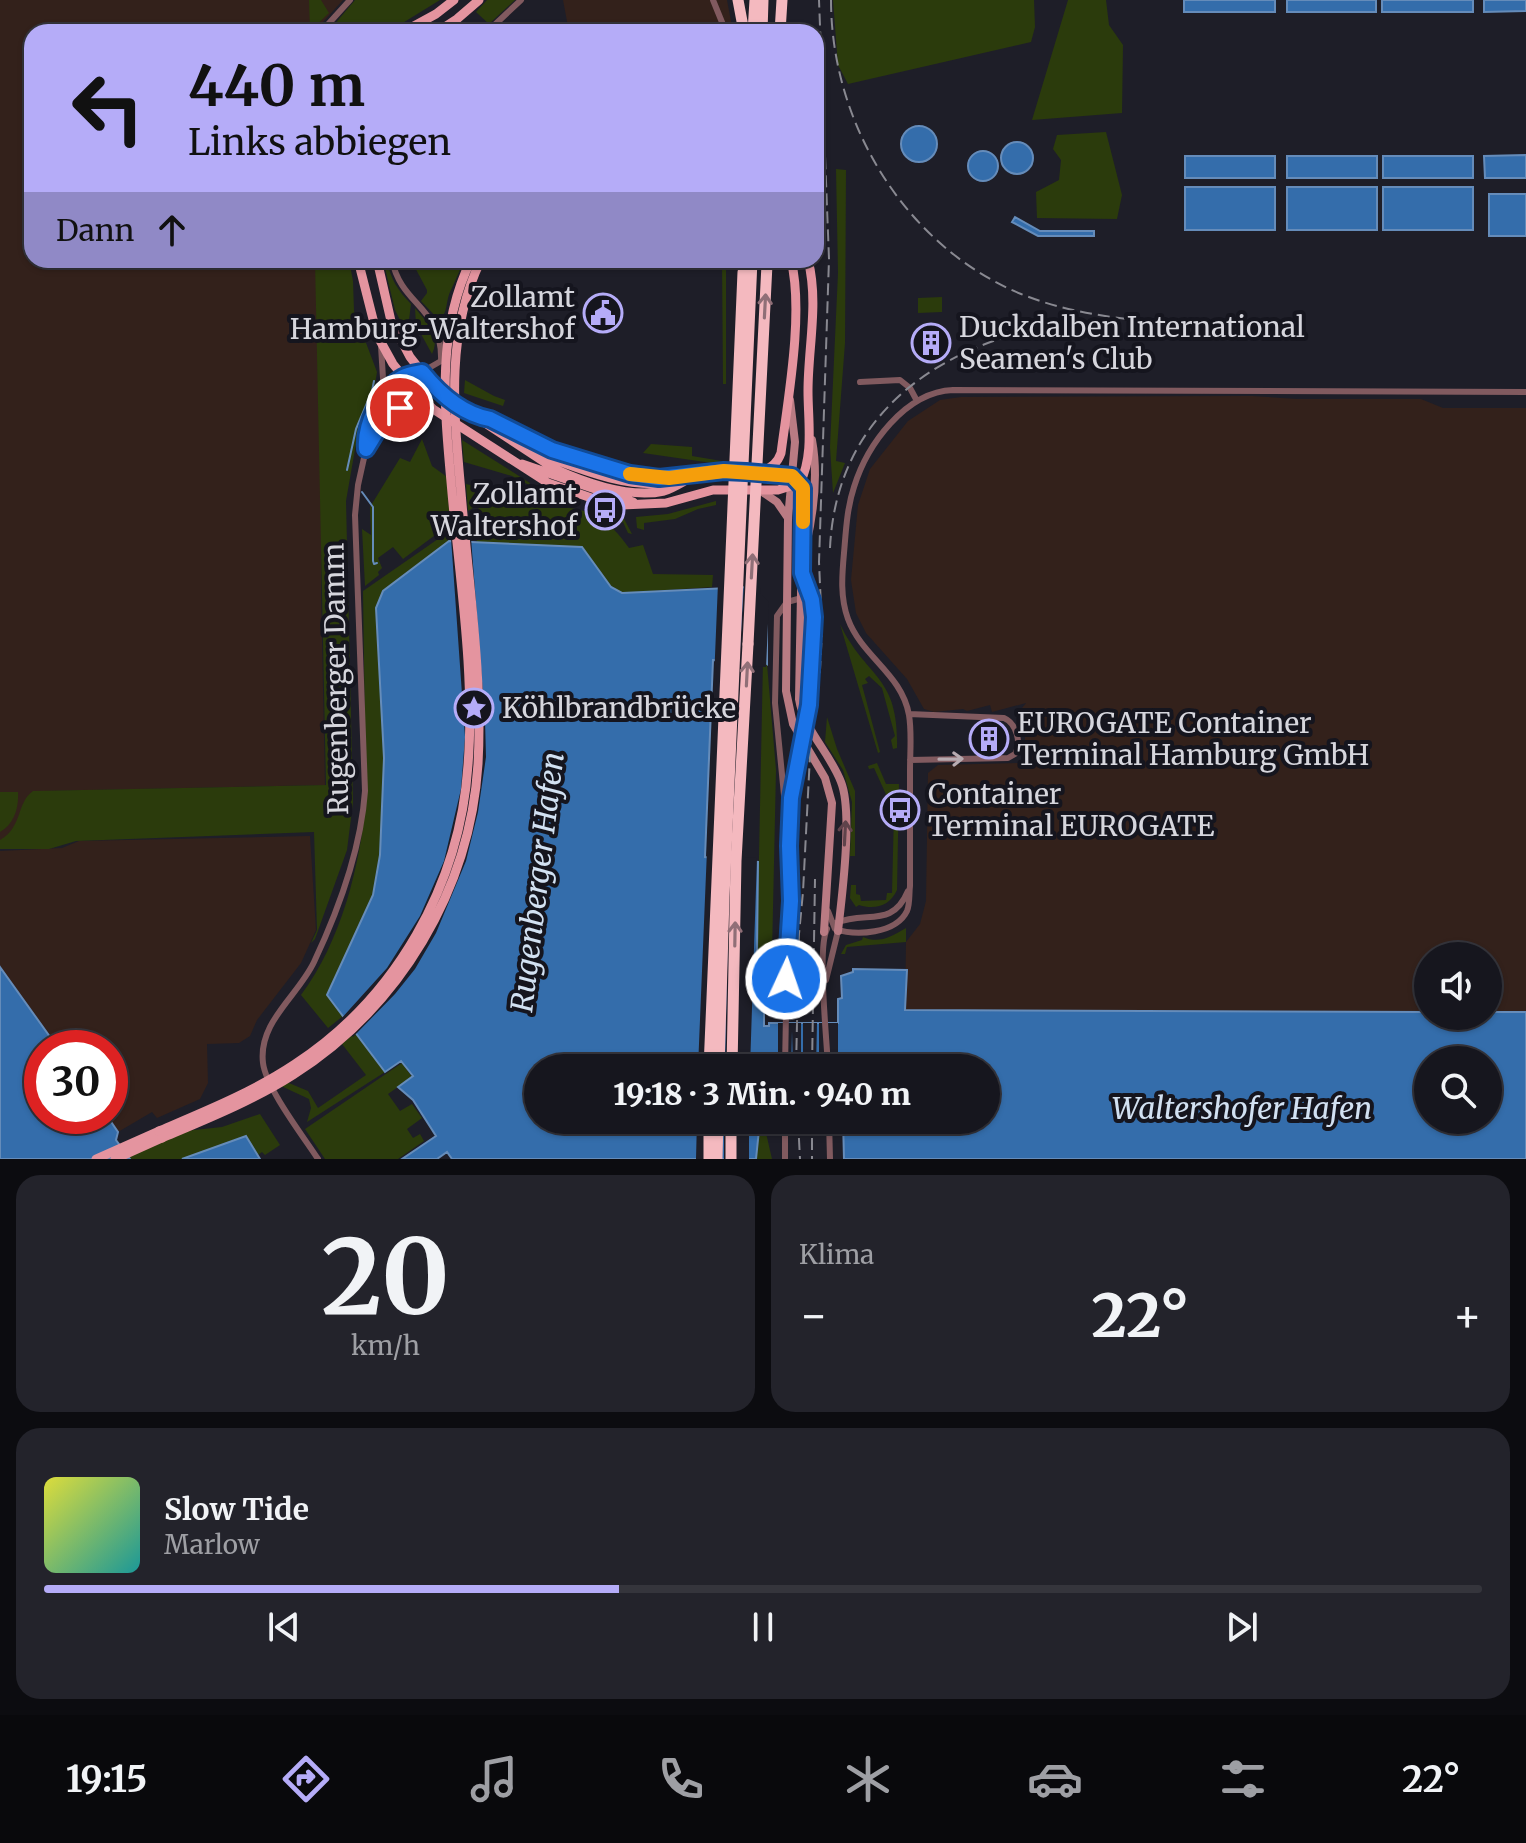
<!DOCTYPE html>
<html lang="de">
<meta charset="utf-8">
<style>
:root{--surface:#16161e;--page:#23232b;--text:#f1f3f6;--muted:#9e9fa4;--line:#35353c;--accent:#b5acf8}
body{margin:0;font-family:Merriweather,serif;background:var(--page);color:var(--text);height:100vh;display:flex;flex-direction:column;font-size:30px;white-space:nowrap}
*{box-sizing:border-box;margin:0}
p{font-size:26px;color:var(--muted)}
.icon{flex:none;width:44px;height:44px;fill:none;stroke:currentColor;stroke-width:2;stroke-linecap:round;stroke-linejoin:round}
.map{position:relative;height:1159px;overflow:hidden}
.panel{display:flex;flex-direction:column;gap:16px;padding:16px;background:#0c0c10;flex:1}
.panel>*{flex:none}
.banner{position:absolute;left:24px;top:24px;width:800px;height:244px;border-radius:24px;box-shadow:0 2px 6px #0004,0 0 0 2px var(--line);background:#b5acf8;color:#111;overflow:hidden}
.tools{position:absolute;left:1414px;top:942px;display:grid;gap:16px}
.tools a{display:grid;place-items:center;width:88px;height:88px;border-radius:50%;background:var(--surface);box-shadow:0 2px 6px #0004,0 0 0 2px var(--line);font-size:40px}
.speed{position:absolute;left:24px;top:1030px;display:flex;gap:16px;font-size:40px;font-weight:700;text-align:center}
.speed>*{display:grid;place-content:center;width:104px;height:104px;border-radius:50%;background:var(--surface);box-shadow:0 2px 6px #0004,0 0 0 2px var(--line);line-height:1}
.speed .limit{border:12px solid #d22;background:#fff;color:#111}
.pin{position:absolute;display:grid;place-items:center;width:68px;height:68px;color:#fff;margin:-34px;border:4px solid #fff;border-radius:50%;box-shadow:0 2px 8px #0007}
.me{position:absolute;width:88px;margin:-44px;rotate:3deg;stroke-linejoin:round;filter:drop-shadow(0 0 6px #0008)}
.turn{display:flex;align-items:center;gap:28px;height:168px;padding:0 32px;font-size:36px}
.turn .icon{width:104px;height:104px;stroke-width:2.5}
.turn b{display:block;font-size:56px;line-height:68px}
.then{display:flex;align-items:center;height:76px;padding:0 32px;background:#0003;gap:16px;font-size:30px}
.big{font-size:60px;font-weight:800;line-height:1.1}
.panel .widget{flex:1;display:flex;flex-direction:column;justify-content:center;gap:12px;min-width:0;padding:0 28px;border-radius:24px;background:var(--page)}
.panel .dial{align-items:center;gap:0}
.dial b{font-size:104px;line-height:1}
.song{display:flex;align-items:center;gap:24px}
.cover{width:96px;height:96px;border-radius:12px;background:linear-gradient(135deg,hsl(60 70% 55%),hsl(180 70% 35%))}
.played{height:8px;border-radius:4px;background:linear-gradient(90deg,var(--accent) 40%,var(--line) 40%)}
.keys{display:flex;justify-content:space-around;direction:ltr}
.heat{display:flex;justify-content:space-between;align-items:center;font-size:44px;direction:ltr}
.panel .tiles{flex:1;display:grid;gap:16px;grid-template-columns:1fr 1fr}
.widget:last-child{grid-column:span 2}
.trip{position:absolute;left:524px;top:1054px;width:476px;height:80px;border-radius:40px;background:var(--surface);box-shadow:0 2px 6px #0004,0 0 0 2px var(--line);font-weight:800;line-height:80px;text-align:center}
.tabs{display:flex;height:128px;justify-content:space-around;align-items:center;background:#09090c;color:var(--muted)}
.tabs .icon{width:56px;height:56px}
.tabs .active{color:var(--accent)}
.tabs b{font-size:36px;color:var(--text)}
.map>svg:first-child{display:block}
.industrial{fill:#33211b}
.green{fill:#2b3b0c}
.water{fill:#346dab;stroke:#658cba;stroke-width:2;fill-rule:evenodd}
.pier{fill:#1e1e28}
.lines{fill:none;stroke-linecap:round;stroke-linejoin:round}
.stream{stroke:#658cba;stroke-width:2}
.street{stroke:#815a5f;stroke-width:6}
.secondary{stroke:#b97b83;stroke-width:8}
.primary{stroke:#e4949f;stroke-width:9}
.highway{stroke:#f4b9bf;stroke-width:11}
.rail{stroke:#898991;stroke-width:2;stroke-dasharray:12 6;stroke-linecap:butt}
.street-bridge{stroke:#815a5f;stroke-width:6}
.primary-bridge{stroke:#e4949f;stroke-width:9}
.highway-bridge{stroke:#f4b9bf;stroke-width:11}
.oneway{stroke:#906f77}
.oneway2{stroke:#b8abb1}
.oneway3{stroke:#5f434b}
.route-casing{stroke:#114b97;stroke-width:20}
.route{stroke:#1a73e8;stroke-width:14}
.slow{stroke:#f59e0b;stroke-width:14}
.labels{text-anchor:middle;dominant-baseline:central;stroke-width:8;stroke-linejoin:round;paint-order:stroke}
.poi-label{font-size:28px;fill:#d6d6dd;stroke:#15151e;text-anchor:start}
.street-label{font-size:28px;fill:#d6d6dd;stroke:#15151e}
.water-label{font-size:30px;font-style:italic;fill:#d2e1f2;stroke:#15151e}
</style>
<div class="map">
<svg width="1526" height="1159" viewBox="0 0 1526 1159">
<rect width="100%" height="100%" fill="#1e1e28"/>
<path class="industrial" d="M0 0H343L314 32H32V260H324L321 592 325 785 45 791 15 831 0 842Z
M563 0H727L733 32H569Z
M1252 396 1297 399H1421L1443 408H1526V1012H1488V956H1428V1012L905 1010 906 942 920 924 926 901 928 773 938 765 1019 763 1027 755 1032 754V743H1025V731L1018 730 1019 712 1026 703 992 712 990 705 967 711 963 709 934 712 924 709 907 679 866 633 856 613 851 580 858 505 870 469 908 421 940 400 961 397Z
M310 836 316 930 301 963 257 1020 250 1036 239 1043 207 1044 208 1083 200 1099 157 1118 152 1112 118 1132 107 1116H110V1048H58L0 967V851L62 848 79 841Z"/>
<path class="green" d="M309 0H321L329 13 310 31Z
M355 0H440L388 32H328Z
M487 0H515L489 24 476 12Z
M833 0H1034L1035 27 1031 42 848 84 838 65Z
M1068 0H1106L1109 25 1123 45 1122 113 1032 120Z
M1106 132 1122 195 1117 219 1037 218 1036 192 1059 180 1061 160 1053 149 1057 135Z
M836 169 846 170 845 343 836 461 845 463 833 493 830 447 838 273Z
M315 260H349L353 281 354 311 377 372 373 397 358 432 346 501 353 802 347 850 315 939 311 943 317 930 314 832 76 841 49 849H0V840C23 827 16 803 33 791L326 785Z
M383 260H387C390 278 398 291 411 304L409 320 419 342 413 346 395 310Z
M411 260H464C460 270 455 281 451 290 445 301 449 312 439 320L421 301 427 293V290Z
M722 260H726V384H723Z
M942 297V312L918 313V298Z
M415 308C426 321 441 336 432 354L416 325Z
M465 380 494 396 505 400 503 406 464 393Z
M422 439 432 466 447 477 450 524 403 559 393 547 378 558 382 568 378 572 379 575 365 586 362 529 371 535 370 507 400 458 410 462Z
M462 440 530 483 529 485 512 476 464 462Z
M651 444 692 447V456L722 461 712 463 643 453Z
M466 484 490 490 483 501 468 511Z
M496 493 527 499 529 505C576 508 599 505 629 548L643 545 653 574 713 575 712 587 622 593 611 588 582 547 477 542 470 516Z
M716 501V505L698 509 675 519 644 523V530L637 528 636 517 668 514Z
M588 507 622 515 632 534 628 533 623 522 615 525Z
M451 530V542L383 591 376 608 384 758 380 855 373 895 327 994 343 1016 328 1028 301 995C341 942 361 864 366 798L363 591Z
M840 624C866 679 899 674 897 748L893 749 891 740 895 736 882 688 869 676 865 679 868 683 862 685 880 752 878 753Z
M763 661 767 664 776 770 772 954 770 963 760 961 757 953Z
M827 717 837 749 855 791V856H850L852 802 843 770 825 742Z
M877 763 886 784H899L897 890C890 906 875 910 859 905L856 907 850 898 851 885H856V894L860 895 861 901 886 900 887 893H892L894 812 874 768 869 769 868 766Z
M0 792H18C19 808 14 824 0 832Z
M906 928V942L847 947 845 954H841L846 945 862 940 863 937C879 944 891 937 906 928Z
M355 1033 385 1072 307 1122 311 1108 309 1099 279 1085 284 1081 308 1091 318 1108 366 1075 342 1044Z
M402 1063 412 1077 388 1094 400 1111 412 1104 422 1118 407 1129 413 1138 420 1134 424 1141 398 1159H325L305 1129Z
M260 1114 280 1145 265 1155 262 1152 258 1155 246 1136 182 1159H130L127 1155 185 1131 222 1127Z
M760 1120H763L772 1159H756Z"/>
<path class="water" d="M1184 0H1275V12H1184Z
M1287 0H1376V12H1287Z
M1382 0H1473V12H1382Z
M1484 0H1526V11L1484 12Z
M901 144a18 18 0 1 1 36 0a18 18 0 1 1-36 0Z
M1001 158a16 16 0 1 1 32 0a16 16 0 1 1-32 0Z
M968 166a15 15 0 1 1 30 0a15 15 0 1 1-30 0Z
M1526 155V178H1485L1484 156Z
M1185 156H1275V178H1185Z
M1287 156H1377V178H1287Z
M1383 156H1473V178H1383Z
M1185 187H1275V230H1185Z
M1287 187H1377V230H1287Z
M1383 187H1473V230H1383Z
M1489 194H1526V236H1489Z
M1015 217 1040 231H1094V236H1038L1012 222Z
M449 541 582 547 611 587 622 593 750 587 767 605V664L763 661 713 660 705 857 758 862 757 953C762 966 754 977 759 990L764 991V1026H769V1023H838V999L842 998 841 976 853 972V969L907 970 905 1010 1428 1012V1016H1488V1012H1526V1159H844L843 1120H986V1068H538V1120H760L756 1159H452L447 1152 437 1159H402L436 1136 413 1100 398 1087 413 1076 401 1061 385 1072 327 995 373 895 380 855 384 758 376 608 383 591ZM1428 1060H1488V1120H1428Z
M0 967 58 1048H42V1116H107L118 1132 116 1140 130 1159H0Z
M246 1136 260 1159H182Z"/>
<path class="pier" d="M451 538H471L485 720 486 757 478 812 466 861 436 933 415 969 395 994 353 1037 340 1020 387 968 420 916 444 861 461 789 465 737Z
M718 583H742L738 665 717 664 709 854 757 858 750 1068H725L728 923 723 1068H698Z
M744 583H751L760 588 761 594 769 602 766 667 739 665Z
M778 1023H801V1068H793L792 1031 791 1068H778Z
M803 1023H817L816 1068H803Z
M819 1023H838V1068H819Z
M697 1120H723L722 1159H696Z
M724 1120H749V1159H724Z"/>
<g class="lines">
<path class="stream" d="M347 470 356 429 372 391 374 381
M362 492 373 507V561L374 564 377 563"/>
<path class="street" d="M713 0 726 32
M321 32 350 0
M487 32 521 0
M381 346 384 394
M860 382 900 380 910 388 917 401
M387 416 404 406H429
M366 449 392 404 422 372
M803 574 814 612 809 705
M909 714 1004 718C1016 723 1022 743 1015 754L1008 758 910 760
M790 827 791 798 800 750
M828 911 835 929C856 936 896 934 907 911 910 904 909 894 910 886 910 847 910 808 910 770 910 752 912 733 909 715 902 674 862 657 848 619 840 597 842 575 844 553 846 530 847 508 854 487 867 445 905 392 953 390L1526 392
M836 923C866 910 892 929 908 891
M827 929C817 948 827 1040 828 1068
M826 980 838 931
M785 1068 787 957 791 901 789 846 775 703 777 616 787 602 798 599 808 608 813 624
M829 1120 830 1159
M318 1159C303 1136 266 1088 263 1063 258 1022 298 996 314 962 339 909 361 849 365 791L355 515 358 485 366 449 365 439 376 410 390 388 403 377 422 372 441 361C443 307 401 306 392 260
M785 1159V1120"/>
<path class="secondary" d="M790 400 795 442 788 519 786 691 793 724 825 778 832 803 824 932
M757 473 792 476 803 488 799 699C804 730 830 753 841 782 853 812 842 896 838 931
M761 491 777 502 788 518
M806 545C814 511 818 473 812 440"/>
<path class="primary" d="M403 32 436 14 454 0
M437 32 457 19 479 0
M358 260 377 335 393 364 416 392 433 409 548 483 609 504 622 505 666 503 713 490H778L800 483C814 455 808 421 808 391 808 348 819 302 808 260
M377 260 391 321 410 357 429 381 447 398 555 469C586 483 629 499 664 491 674 488 682 482 692 477
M479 417 490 419C537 442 596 473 647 477 673 479 696 472 722 472 743 471 772 479 781 453 788 399 804 312 791 260
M540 454C580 469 629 490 672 482
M522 464 633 502
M96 1159 159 1131
M115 1159 162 1138"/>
<path class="highway" d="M738 0 744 32
M753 32 755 0
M762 32 763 0
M780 32 782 0
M732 1068 736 861 748 644
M709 1159V1120
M717 1159 718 1120
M731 1159V1120"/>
<path class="rail" d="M831 0C831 123 905 246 1021 294 1063 311 1107 317 1151 322
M830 548C835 441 902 372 999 339 1033 328 1066 321 1101 322
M796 1068 799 934 803 892 811 736 820 670 822 630 819 562 829 259 819 0
M812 1068 815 879
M798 1120 800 1159
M812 1120V1159"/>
<path class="street-bridge" d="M800 750 809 705"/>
<path class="primary-bridge" d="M159 1131C206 1111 253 1092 295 1064 396 998 460 885 468 765 475 675 460 582 452 493 445 414 435 333 471 260
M162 1138C207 1119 252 1101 293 1075 400 1007 470 890 478 764 483 678 468 579 461 492 454 414 445 333 481 260"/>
<path class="highway-bridge" d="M748 644 767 264
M709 1068 743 272
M719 1068 724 897 752 260"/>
</g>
<defs><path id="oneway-shaft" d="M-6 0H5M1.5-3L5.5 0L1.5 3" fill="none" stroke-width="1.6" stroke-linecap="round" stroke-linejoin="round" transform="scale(2)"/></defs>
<g class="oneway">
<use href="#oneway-shaft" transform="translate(765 306) rotate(-87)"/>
<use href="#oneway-shaft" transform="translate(752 566) rotate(-87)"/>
<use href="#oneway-shaft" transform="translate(747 674) rotate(-87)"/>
<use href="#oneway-shaft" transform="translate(735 934) rotate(-89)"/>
</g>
<use class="oneway2" href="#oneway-shaft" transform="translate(951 759) rotate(-1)"/>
<use class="oneway3" href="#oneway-shaft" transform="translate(845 833) rotate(-87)"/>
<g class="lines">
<g class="route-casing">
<path id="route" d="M400 408 385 418 366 449C364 425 381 389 403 377 408 374 416 373 422 372 439 393 462 414 490 419L552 450 630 474 659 478 724 471 746 472 792 476 803 488 802 573 812 600 814 617 809 705 791 798 789 846 791 901 786 979"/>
</g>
<use href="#route" class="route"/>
<path class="slow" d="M630 474 669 478 724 471 792 476 803 488V522"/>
</g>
<defs>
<g id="civic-ring" transform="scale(2)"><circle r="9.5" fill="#15151e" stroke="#b5acf8" stroke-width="1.5"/><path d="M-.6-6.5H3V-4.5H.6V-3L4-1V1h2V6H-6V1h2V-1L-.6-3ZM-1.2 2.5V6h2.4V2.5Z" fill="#b5acf8"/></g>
<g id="building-ring" transform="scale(2)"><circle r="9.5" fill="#15151e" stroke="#b5acf8" stroke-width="1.5"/><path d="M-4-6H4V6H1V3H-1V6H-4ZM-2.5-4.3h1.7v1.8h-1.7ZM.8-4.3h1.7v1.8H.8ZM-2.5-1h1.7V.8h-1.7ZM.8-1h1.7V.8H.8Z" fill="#b5acf8"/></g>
<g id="bus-ring" transform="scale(2)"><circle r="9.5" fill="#15151e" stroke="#b5acf8" stroke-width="1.5"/><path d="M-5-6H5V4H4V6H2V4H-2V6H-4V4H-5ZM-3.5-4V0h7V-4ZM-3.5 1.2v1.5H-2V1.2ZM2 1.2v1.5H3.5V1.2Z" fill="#b5acf8"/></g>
<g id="sight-ring" transform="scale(2)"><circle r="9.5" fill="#15151e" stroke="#b5acf8" stroke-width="1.5"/><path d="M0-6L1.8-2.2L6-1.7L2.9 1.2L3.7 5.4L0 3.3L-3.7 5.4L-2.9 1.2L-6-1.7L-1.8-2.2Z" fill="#b5acf8"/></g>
</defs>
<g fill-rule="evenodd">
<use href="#civic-ring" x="603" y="313"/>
<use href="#building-ring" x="931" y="343"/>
<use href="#bus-ring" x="605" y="510"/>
<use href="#sight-ring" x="474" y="708"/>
<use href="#building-ring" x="989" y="739"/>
<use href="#bus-ring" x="900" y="810"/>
</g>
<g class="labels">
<g class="poi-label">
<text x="575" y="297" text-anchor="end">Zollamt<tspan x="575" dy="32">Hamburg-Waltershof</tspan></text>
<text x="959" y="327">Duckdalben International<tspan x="959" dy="32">Seamen's Club</tspan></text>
<text x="577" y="494" text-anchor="end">Zollamt<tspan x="577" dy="32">Waltershof</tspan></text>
<text x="502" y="708">Köhlbrandbrücke</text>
<text x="1017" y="723">EUROGATE Container<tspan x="1017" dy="32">Terminal Hamburg GmbH</tspan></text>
<text x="928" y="794">Container<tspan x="928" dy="32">Terminal EUROGATE</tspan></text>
</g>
<g class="street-label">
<text transform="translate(336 679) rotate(-91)">Rugenberger Damm</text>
</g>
<g class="water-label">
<text transform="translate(537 882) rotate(-83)">Rugenberger Hafen</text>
<text x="1242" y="1108">Waltershofer Hafen</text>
</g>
</g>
</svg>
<div class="tools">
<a><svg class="icon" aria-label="sound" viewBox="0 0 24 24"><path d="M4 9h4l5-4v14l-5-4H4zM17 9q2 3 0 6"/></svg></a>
<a><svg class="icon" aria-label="search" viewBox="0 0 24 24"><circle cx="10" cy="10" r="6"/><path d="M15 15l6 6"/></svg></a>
</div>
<div class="speed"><div class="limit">30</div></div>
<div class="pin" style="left:400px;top:408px;background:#d93025"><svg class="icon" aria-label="arrive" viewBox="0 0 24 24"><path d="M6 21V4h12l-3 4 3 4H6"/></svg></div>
<svg class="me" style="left:786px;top:979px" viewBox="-20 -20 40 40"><circle r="17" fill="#1a73e8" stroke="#fff" stroke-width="3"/><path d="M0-11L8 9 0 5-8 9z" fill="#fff"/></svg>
<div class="trip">19:18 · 3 Min. · 940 m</div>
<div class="banner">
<div class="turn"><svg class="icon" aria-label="left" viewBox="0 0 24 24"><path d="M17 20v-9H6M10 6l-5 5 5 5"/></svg><div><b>440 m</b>Links abbiegen</div></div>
<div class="then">Dann<svg class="icon" aria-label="ahead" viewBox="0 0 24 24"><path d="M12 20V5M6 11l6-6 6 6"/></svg></div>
</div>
</div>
<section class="panel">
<div class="tiles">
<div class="widget dial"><b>20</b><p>km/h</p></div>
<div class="widget"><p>Klima</p>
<div class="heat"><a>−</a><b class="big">22°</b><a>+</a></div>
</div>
<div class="widget">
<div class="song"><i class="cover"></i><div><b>Slow Tide</b><p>Marlow</p></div></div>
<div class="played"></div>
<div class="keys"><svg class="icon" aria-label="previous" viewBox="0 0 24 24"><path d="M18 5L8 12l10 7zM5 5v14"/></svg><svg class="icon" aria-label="pause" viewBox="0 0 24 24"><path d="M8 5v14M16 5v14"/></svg><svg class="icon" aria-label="next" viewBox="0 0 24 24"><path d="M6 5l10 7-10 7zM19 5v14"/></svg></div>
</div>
</div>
</section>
<nav class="tabs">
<b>19:15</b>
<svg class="icon active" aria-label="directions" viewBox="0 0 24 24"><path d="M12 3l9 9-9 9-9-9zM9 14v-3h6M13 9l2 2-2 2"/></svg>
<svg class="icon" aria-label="music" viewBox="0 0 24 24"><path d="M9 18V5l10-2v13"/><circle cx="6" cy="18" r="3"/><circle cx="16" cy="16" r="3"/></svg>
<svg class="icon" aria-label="phone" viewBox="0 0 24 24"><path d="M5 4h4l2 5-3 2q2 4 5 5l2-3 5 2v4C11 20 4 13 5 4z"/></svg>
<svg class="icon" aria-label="climate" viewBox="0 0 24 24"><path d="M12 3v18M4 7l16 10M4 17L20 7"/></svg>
<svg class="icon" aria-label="car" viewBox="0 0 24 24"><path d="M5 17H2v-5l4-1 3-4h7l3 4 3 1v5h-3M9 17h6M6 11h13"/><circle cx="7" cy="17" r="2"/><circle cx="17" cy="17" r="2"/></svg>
<svg class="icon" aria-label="filters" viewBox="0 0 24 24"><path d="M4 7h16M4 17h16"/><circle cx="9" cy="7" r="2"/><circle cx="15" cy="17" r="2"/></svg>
<b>22°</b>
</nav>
